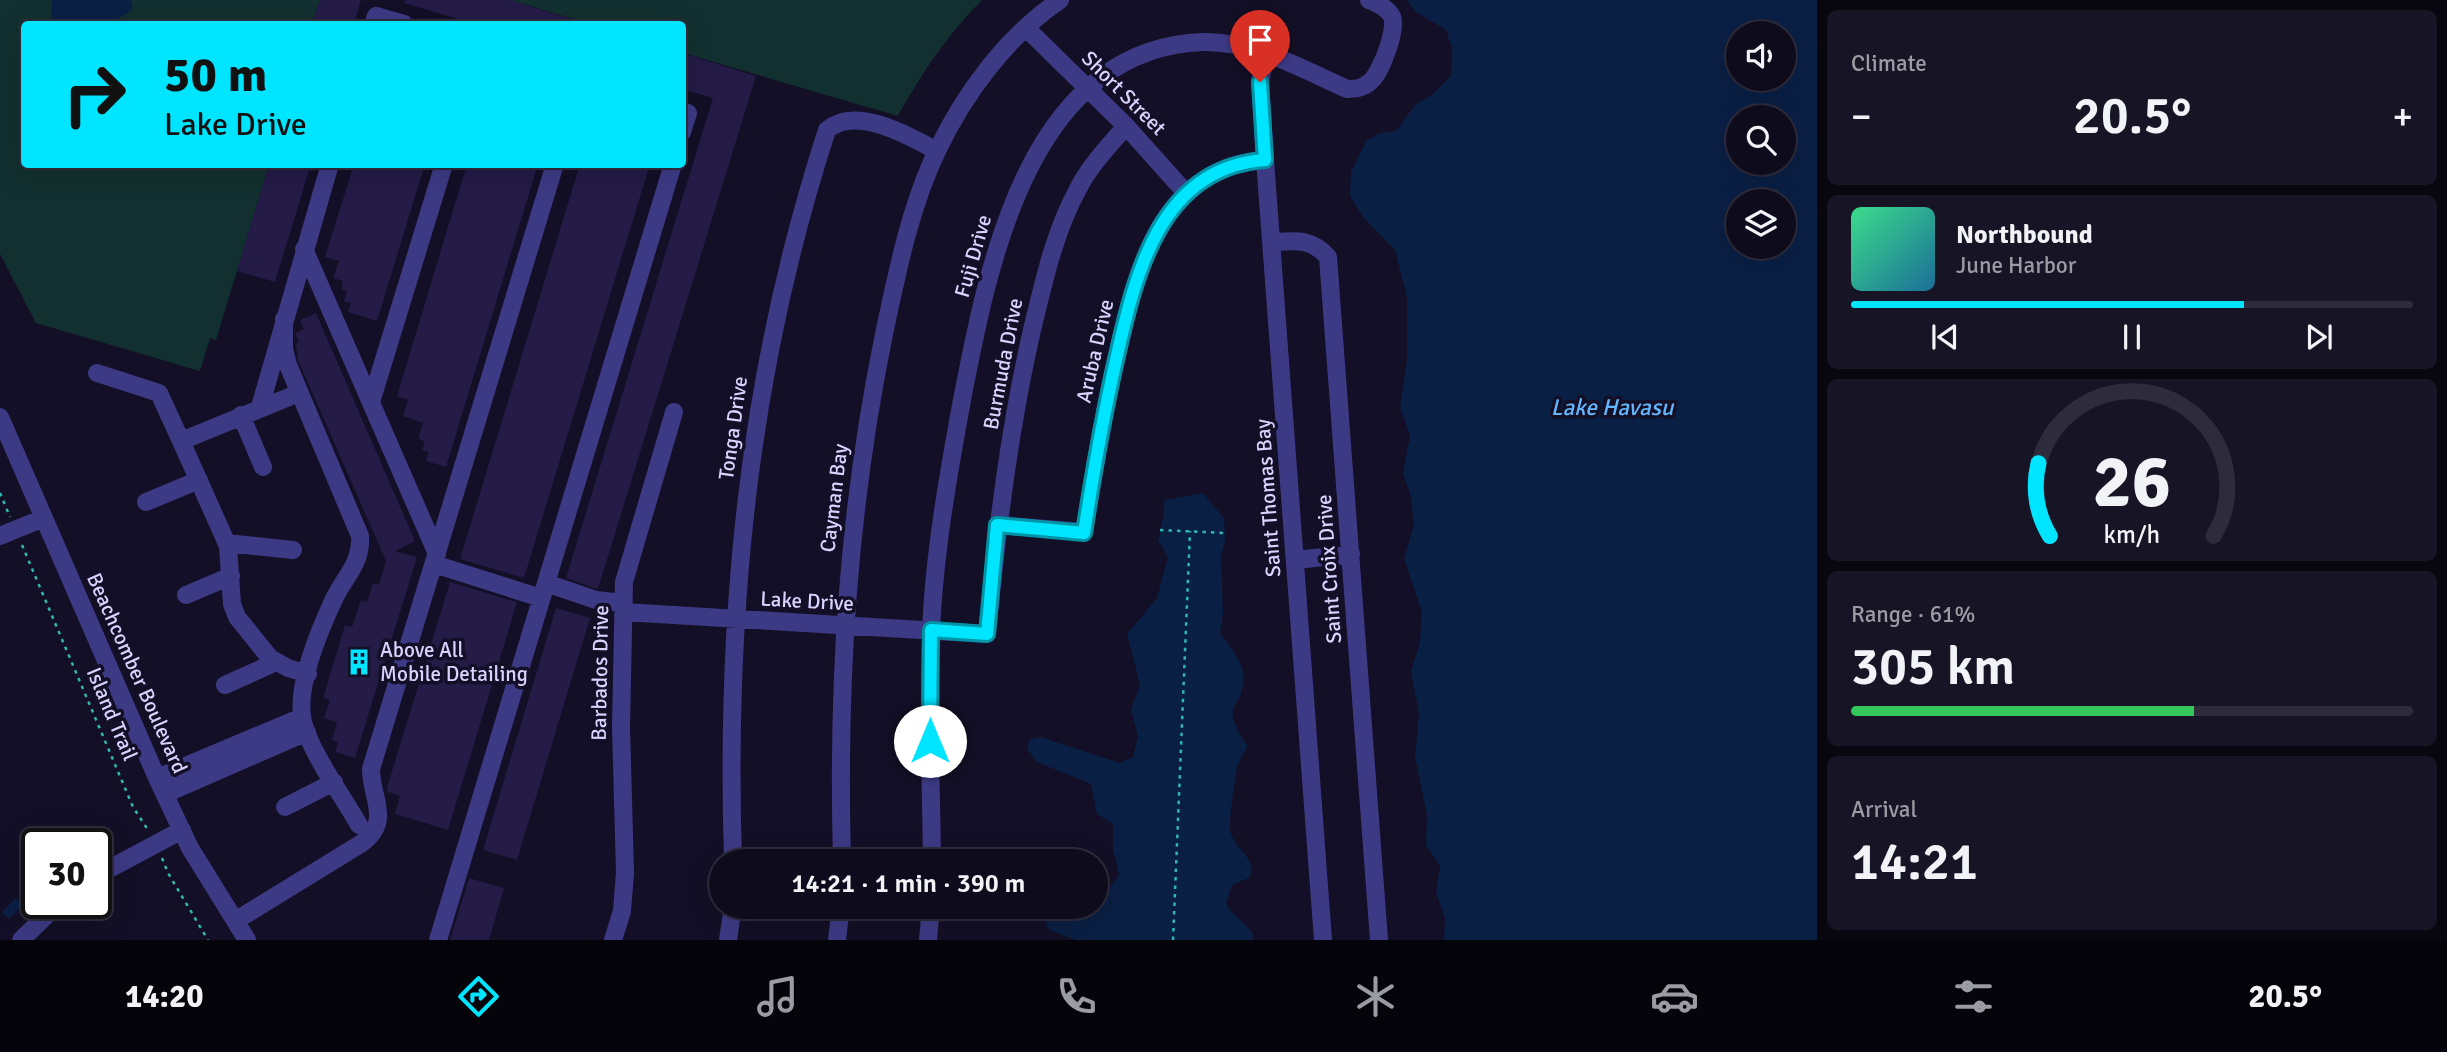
<!DOCTYPE html>
<meta charset="utf-8">
<style>
:root{--surface:#0e0b1c;--page:#171425;--text:#f1f3f6;--muted:#9b9ba3;--line:#2e2b3b;--accent:#00e5ff}
body{margin:0;font-family:Signika,sans-serif;background:var(--page);color:var(--text);height:100vh;display:flex;flex-direction:column;font-size:26px;white-space:nowrap}
*{box-sizing:border-box;margin:0}
p{font-size:23px;color:var(--muted)}
.icon{flex:none;width:38px;height:38px;fill:none;stroke:currentColor;stroke-width:2;stroke-linecap:round;stroke-linejoin:round}
.map{position:relative;flex:1;overflow:hidden}
.details{display:flex;flex-direction:column;gap:10px;padding:10px;background:#08060f;width:630px}
.details>*{flex:none}
.guide{position:absolute;left:21px;top:21px;width:665px;height:147px;border-radius:7px;box-shadow:0 7px 28px #0002,0 0 0 2px var(--line);background:#00e5ff;color:#111;overflow:hidden}
.fabs{position:absolute;left:1726px;top:21px;display:grid;gap:14px}
.fabs a{display:grid;place-items:center;width:70px;height:70px;border-radius:50%;background:var(--surface);box-shadow:0 7px 28px #0002,0 0 0 2px var(--line);font-size:35px}
.speed{position:absolute;left:21px;top:828px;display:flex;gap:14px;font-size:35px;font-weight:700;text-align:center}
.speed>*{display:grid;place-content:center;width:91px;height:91px;border-radius:50%;background:var(--surface);box-shadow:0 7px 28px #0002,0 0 0 2px var(--line);line-height:1}
.speed .limit{border:4px solid #111;border-radius:10px;background:#fff;color:#111}
.pin{position:absolute;display:grid;place-items:center;width:60px;height:60px;color:#fff;margin:-72px -30px;border-radius:50% 50% 50% 0;rotate:-45deg;box-shadow:0 0 7px #0007}
.pin .icon{rotate:45deg}
.me{position:absolute;width:77px;margin:-38px;rotate:0deg;stroke-linejoin:round;filter:drop-shadow(0 0 5px #0008)}
.turn{display:flex;align-items:center;gap:24px;height:147px;padding:0 28px;font-size:32px}
.turn .icon{width:91px;height:91px;stroke-width:2.5}
.turn b{display:block;font-size:49px;line-height:60px}
.big{font-size:52px;font-weight:600;line-height:1.1}
.details .widget{flex:1;display:flex;flex-direction:column;justify-content:center;gap:10px;min-width:0;padding:0 24px;border-radius:10px;background:var(--page)}
.details .dial{align-items:center;gap:0}
.dial svg{height:182px;overflow:visible;fill:none;stroke:var(--line);stroke-width:7;stroke-linecap:round;text-anchor:middle}
.dial text{fill:var(--text);stroke:none}
.song{display:flex;align-items:center;gap:21px}
.cover{width:84px;height:84px;border-radius:10px;background:linear-gradient(135deg,hsl(150 70% 55%),hsl(200 70% 35%))}
.played{height:7px;border-radius:4px;background:linear-gradient(90deg,var(--accent) 70%,var(--line) 70%)}
.keys{display:flex;justify-content:space-around;direction:ltr}
.heat{display:flex;justify-content:space-between;align-items:center;font-size:38px;direction:ltr}
.charge{height:10px;border-radius:5px;background:linear-gradient(90deg,#34c759 61%,var(--line) 0)}
.trip{position:absolute;left:709px;top:849px;width:399px;height:70px;border-radius:35px;background:var(--surface);box-shadow:0 7px 28px #0002,0 0 0 2px var(--line);font-weight:600;line-height:70px;text-align:center}
.tab-bar{display:flex;height:112px;justify-content:space-around;align-items:center;background:#06040b;color:var(--muted)}
.tab-bar .icon{width:49px;height:49px}
.tab-bar .on{color:var(--accent)}
.tab-bar b{font-size:32px;color:var(--text)}
main{display:flex;flex:1;min-height:0}
.map>svg:first-child{display:block}
.green{fill:#12302f}
.water{fill:#0a1f44;fill-rule:evenodd}
.building{fill:#241b47}
.lines{fill:none;stroke-linecap:round;stroke-linejoin:round}
.path{stroke:#2fb8b0;stroke-width:2.5;stroke-dasharray:3.5 5;stroke-linecap:butt}
.minor{stroke:#3d3a85;stroke-width:18}
.route-casing{stroke:#0095a6;stroke-width:18}
.route{stroke:#00e5ff;stroke-width:12}
.labels{text-anchor:middle;dominant-baseline:central;stroke-width:7;stroke-linejoin:round;paint-order:stroke}
.street-label{font-size:21px;fill:#d9d4ff;stroke:#130f26}
.poi-label{font-size:21px;fill:#d9d4ff;stroke:#130f26;text-anchor:start}
.water-label{font-size:23px;font-style:italic;fill:#62b6ff;stroke:#130f26}
</style>
<main>
<div class="map">
<svg width="1817" height="940" viewBox="0 0 1817 940">
<rect width="100%" height="100%" fill="#130f26"/>
<path class="green" d="M0 0H320L312 24H24V164L269 165 216 340 210 338 200 371 36 323 0 254Z
M510 0H982C948 34 921 74 898 116L683 53 682 24H590Z"/>
<path class="water" d="M52 0H130L132 2V10L109 24H51Z
M1407 0H1817V940H1444L1445 918 1436 892 1440 866 1426 845 1427 815 1415 757 1419 713 1411 672 1420 642 1422 612 1404 559 1414 525 1411 497 1403 473 1410 436 1400 407 1407 361V297L1395 250 1363 217 1350 196 1351 172 1366 141 1379 133 1396 131 1415 105 1433 94 1451 76 1452 49 1446 30 1416 12ZM1738 33H1783V79H1738ZM1738 117H1783V163H1738ZM1738 201H1783V247H1738Z
M1203 493 1224 518 1225 541 1221 556 1223 614 1220 633C1227 643 1242 660 1243 672 1247 712 1215 698 1247 745 1245 753 1241 757 1238 765 1235 771 1229 824 1230 831 1234 846 1250 855 1252 869L1249 878 1232 885 1226 903C1233 918 1247 922 1254 936L1252 940H1076L1049 930 1043 917 1044 907 1096 906V890L1109 888 1119 875 1113 848V824L1097 814 1091 784 1037 762 1027 749 1029 740 1040 737 1120 763 1133 757 1138 736 1131 710 1140 685 1127 634 1157 598 1168 557 1158 540 1164 514V500Z
M16 898 23 905 9 919 2 912Z"/>
<path class="building" d="M320 0H361L354 24H312Z
M405 0H510L581 22 580 24H475L404 3Z
M682 53 756 76 598 589 566 578 713 98 682 89Z
M269 164H311L275 282 237 271Z
M354 164H425L377 321 348 312 351 303 344 301 347 291 341 289 343 281 333 278 339 261 325 257Z
M467 164H538L446 467 426 461 429 452 422 450 425 441 418 439 423 423 403 416 408 400 397 396Z
M580 164H650L524 578 460 559Z
M316 313 415 541 395 551 417 557 355 758 335 752 338 742 332 740 337 722 324 718 330 700 323 698 345 625 352 627 361 600 367 602 373 583 379 585 386 561 298 360 296 344 299 342 295 333 304 329 300 320Z
M450 582 517 602 448 830 395 814 400 796 386 791Z
M556 608 590 618 517 860 483 850Z
M469 878 504 888 489 940H450Z"/>
<g class="lines">
<path class="path" d="M0 493 10 517
M1160 530 1225 533
M22 545 133 807 148 830
M162 858 168 873 208 940
M1173 940 1190 531"/>
<path class="minor" d="M373 24 376 16 404 24
M1026 28 1126 126 1186 193
M1266 53 1260 82 1265 160 1323 940
M682 111 688 113 682 132
M1273 242C1296 241 1311 238 1328 257L1379 940
M304 249 437 554
M284 319V349L288 365 360 536C362 563 345 576 334 599 320 629 295 688 303 722 312 755 342 795 359 825
M97 373 159 393 181 441
M299 393 181 441 228 546 232 604 237 617 270 658 288 668 308 674
M371 402 444 164
M260 407 330 164
M241 415 263 467
M0 417 157 778 190 848 247 940
M146 502 199 480
M997 525 1084 532C1094 473 1103 414 1117 355 1136 271 1161 167 1265 160
M0 536 44 518
M227 543 293 550
M1296 560 1351 554
M434 564 541 598
M546 583 596 600 623 603
M186 595 231 576
M624 612 987 634C997 531 1009 430 1032 330 1044 281 1054 233 1078 189 1090 165 1109 146 1126 126
M225 685 276 662
M157 778 302 717
M165 794 307 732
M285 807 334 782
M733 861C725 609 749 370 827 130 855 105 908 135 937 151
M842 861C837 682 848 510 884 334 897 273 910 207 937 151 964 94 1007 36 1060 0
M932 861C931 785 928 708 931 632 934 555 948 476 962 400 988 265 1029 48 1203 42 1254 41 1302 69 1347 89 1357 89 1364 88 1372 80 1381 71 1399 26 1391 15 1386 7 1377 3 1369 0
M96 876 182 830
M235 921 362 843C392 821 371 798 371 769L555 164
M21 940 59 903
M438 940 673 164
M613 940 622 911 625 873 621 727 624 582 674 412
M728 940 733 906
M837 940 841 906
M928 940 931 906"/>
</g>
<g class="lines">
<g class="route-casing">
<path id="route" d="M930 741 931 630 987 634 997 525 1084 533C1093 474 1103 417 1116 360 1135 275 1160 167 1265 160L1260 82"/>
</g>
<use href="#route" class="route"/>
</g>
<defs>
<g id="building-bare" transform="scale(2.1)"><path d="M-4-6H4V6H1V3H-1V6H-4ZM-2.5-4.3h1.7v1.8h-1.7ZM.8-4.3h1.7v1.8H.8ZM-2.5-1h1.7V.8h-1.7ZM.8-1h1.7V.8H.8Z" fill="#00e5ff" stroke="#130f26" stroke-width="2.5" paint-order="stroke"/></g>
</defs>
<g fill-rule="evenodd">
<use href="#building-bare" x="359" y="662"/>
</g>
<g class="labels">
<g class="street-label">
<text transform="translate(1124 93) rotate(45)">Short Street</text>
<text transform="translate(973 256) rotate(-74)">Fuji Drive</text>
<text transform="translate(1095 351) rotate(-77)">Aruba Drive</text>
<text transform="translate(1003 364) rotate(-79)">Burmuda Drive</text>
<text transform="translate(733 428) rotate(-82)">Tonga Drive</text>
<text transform="translate(834 498) rotate(-83)">Cayman Bay</text>
<text transform="translate(1268 498) rotate(-94)">Saint Thomas Bay</text>
<text transform="translate(1329 569) rotate(-94)">Saint Croix Drive</text>
<text transform="translate(807 601) rotate(3)">Lake Drive</text>
<text transform="translate(137 673) rotate(66)">Beachcomber Boulevard</text>
<text transform="translate(600 673) rotate(-89)">Barbados Drive</text>
<text transform="translate(112 714) rotate(67)">Island Trail</text>
</g>
<g class="poi-label">
<text x="380" y="650">Above All<tspan x="380" dy="24">Mobile Detailing</tspan></text>
</g>
<g class="water-label">
<text x="1612" y="407">Lake Havasu</text>
</g>
</g>
</svg>
<div class="fabs">
<a><svg class="icon" aria-label="sound" viewBox="0 0 24 24"><path d="M4 9h4l5-4v14l-5-4H4zM17 9q2 3 0 6"/></svg></a>
<a><svg class="icon" aria-label="search" viewBox="0 0 24 24"><circle cx="10" cy="10" r="6"/><path d="M15 15l6 6"/></svg></a>
<a><svg class="icon" aria-label="layers" viewBox="0 0 24 24"><path d="M12 4l9 5-9 5-9-5zM3 14l9 5 9-5"/></svg></a>
</div>
<div class="speed"><div class="limit">30</div></div>
<div class="pin" style="left:1260px;top:82px;background:#d93025"><svg class="icon" aria-label="arrive" viewBox="0 0 24 24"><path d="M6 21V4h12l-3 4 3 4H6"/></svg></div>
<svg class="me" style="left:930px;top:741px" viewBox="-20 -20 40 40"><circle r="19" fill="#fff"/><path d="M0-13L10 11 0 6-10 11z" fill="#00e5ff"/></svg>
<div class="trip">14:21 · 1 min · 390 m</div>
<div class="guide">
<div class="turn"><svg class="icon" aria-label="right" viewBox="0 0 24 24"><path d="M7 20v-9h11M14 6l5 5-5 5"/></svg><div><b>50 m</b>Lake Drive</div></div>
</div>
</div>
<section class="details">
<div class="widget"><p>Climate</p>
<div class="heat"><a>−</a><b class="big">20.5°</b><a>+</a></div>
</div>
<div class="widget">
<div class="song"><i class="cover"></i><div><b>Northbound</b><p>June Harbor</p></div></div>
<div class="played"></div>
<div class="keys"><svg class="icon" aria-label="previous" viewBox="0 0 24 24"><path d="M18 5L8 12l10 7zM5 5v14"/></svg><svg class="icon" aria-label="pause" viewBox="0 0 24 24"><path d="M8 5v14M16 5v14"/></svg><svg class="icon" aria-label="next" viewBox="0 0 24 24"><path d="M6 5l10 7-10 7zM19 5v14"/></svg></div>
</div>
<div class="widget dial"><svg viewBox="0 0 100 80">
<path d="M14 69A42 42 0 1 1 86 69"/>
<path d="M14 69A42 42 0 0 1 9 37" stroke="#00e5ff"/>
<text x="50" y="56" font-size="32" font-weight="700">26</text>
<text x="50" y="72" font-size="11">km/h</text>
</svg></div>
<div class="widget"><p>Range · 61%</p><b class="big">305 km</b><div class="charge"></div></div>
<div class="widget"><p>Arrival</p><b class="big">14:21</b></div>
</section>
</main>
<nav class="tab-bar">
<b>14:20</b>
<svg class="icon on" aria-label="directions" viewBox="0 0 24 24"><path d="M12 3l9 9-9 9-9-9zM9 14v-3h6M13 9l2 2-2 2"/></svg>
<svg class="icon" aria-label="music" viewBox="0 0 24 24"><path d="M9 18V5l10-2v13"/><circle cx="6" cy="18" r="3"/><circle cx="16" cy="16" r="3"/></svg>
<svg class="icon" aria-label="phone" viewBox="0 0 24 24"><path d="M5 4h4l2 5-3 2q2 4 5 5l2-3 5 2v4C11 20 4 13 5 4z"/></svg>
<svg class="icon" aria-label="climate" viewBox="0 0 24 24"><path d="M12 3v18M4 7l16 10M4 17L20 7"/></svg>
<svg class="icon" aria-label="car" viewBox="0 0 24 24"><path d="M5 17H2v-5l4-1 3-4h7l3 4 3 1v5h-3M9 17h6M6 11h13"/><circle cx="7" cy="17" r="2"/><circle cx="17" cy="17" r="2"/></svg>
<svg class="icon" aria-label="filters" viewBox="0 0 24 24"><path d="M4 7h16M4 17h16"/><circle cx="9" cy="7" r="2"/><circle cx="15" cy="17" r="2"/></svg>
<b>20.5°</b>
</nav>
